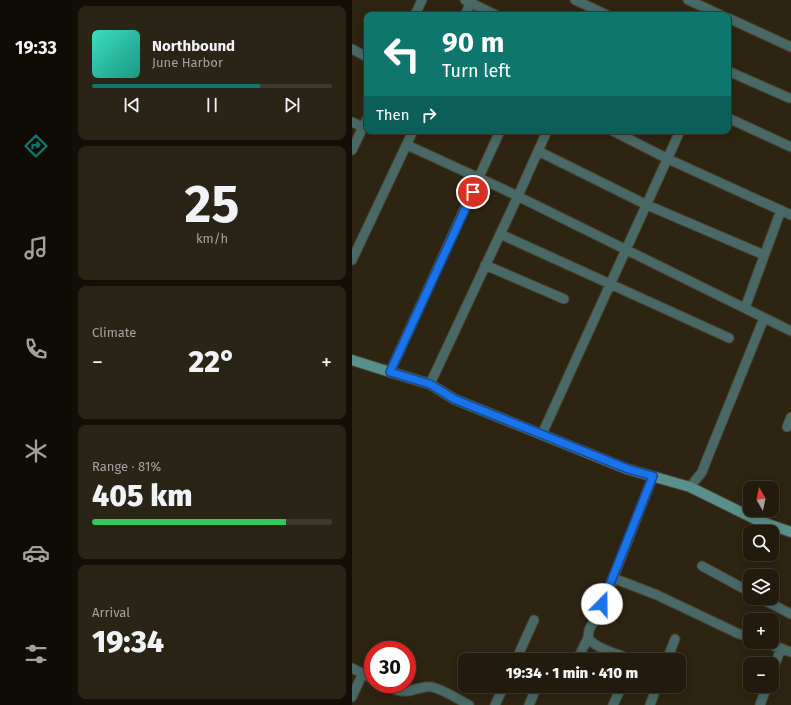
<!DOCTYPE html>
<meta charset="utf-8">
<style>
:root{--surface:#221b0d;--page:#2a2416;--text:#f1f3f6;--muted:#a2a19d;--line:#3f392e;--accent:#0f766e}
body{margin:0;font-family:"Fira Sans",sans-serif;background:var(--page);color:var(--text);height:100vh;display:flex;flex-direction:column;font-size:15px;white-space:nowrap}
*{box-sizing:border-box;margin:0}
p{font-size:13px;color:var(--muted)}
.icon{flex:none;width:22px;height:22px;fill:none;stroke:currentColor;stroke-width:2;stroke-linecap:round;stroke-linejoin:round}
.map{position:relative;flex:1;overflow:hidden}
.drawer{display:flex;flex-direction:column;gap:6px;padding:6px;background:#130f07;width:280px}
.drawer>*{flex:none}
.top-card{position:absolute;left:12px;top:12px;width:367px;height:122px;border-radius:8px;box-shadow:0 2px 10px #0003,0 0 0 1px var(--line);background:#0f766e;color:#fff;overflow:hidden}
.needle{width:26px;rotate:351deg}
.tools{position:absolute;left:391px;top:481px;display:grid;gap:8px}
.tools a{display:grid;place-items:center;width:36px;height:36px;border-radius:8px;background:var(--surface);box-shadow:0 2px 10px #0003,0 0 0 1px var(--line);font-size:20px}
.speed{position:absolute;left:12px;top:641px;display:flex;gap:8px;font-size:20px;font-weight:700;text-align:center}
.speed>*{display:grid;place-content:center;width:52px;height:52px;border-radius:50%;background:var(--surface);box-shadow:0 2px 10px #0003,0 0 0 1px var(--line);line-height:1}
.speed .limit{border:6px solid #d22;background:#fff;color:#111}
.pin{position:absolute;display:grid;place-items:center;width:34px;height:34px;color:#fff;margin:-17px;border:2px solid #fff;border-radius:50%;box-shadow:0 1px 4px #0007}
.me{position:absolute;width:44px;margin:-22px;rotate:22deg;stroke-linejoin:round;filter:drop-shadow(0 0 3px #0008)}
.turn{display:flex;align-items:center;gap:14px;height:84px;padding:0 12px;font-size:18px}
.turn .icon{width:52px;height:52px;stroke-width:2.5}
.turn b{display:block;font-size:28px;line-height:34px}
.then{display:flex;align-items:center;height:38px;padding:0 12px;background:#0003;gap:8px;font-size:15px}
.big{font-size:30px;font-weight:800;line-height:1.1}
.drawer .card{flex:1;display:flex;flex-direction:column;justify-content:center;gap:6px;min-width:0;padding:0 14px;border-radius:8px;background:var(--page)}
.drawer .dial{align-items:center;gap:0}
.dial b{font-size:52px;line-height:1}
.song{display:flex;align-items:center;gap:12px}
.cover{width:48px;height:48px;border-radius:6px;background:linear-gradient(135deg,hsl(170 70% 55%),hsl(170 70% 35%))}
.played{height:4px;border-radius:2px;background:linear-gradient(90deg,var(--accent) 70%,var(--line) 70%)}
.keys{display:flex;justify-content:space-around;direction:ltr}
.heat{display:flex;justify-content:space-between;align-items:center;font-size:22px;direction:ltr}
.charge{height:6px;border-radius:3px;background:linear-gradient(90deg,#34c759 81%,var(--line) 0)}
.trip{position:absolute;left:106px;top:653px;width:228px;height:40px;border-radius:8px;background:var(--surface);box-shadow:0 2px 10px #0003,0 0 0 1px var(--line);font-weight:800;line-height:40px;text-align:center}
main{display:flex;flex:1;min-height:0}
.tabs{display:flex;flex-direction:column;width:72px;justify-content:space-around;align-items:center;background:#0e0b05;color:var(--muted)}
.tabs .icon{width:28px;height:28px}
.tabs .active{color:var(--accent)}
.tabs b{font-size:18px;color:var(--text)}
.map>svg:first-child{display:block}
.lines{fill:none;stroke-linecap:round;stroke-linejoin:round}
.street-casing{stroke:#4a4130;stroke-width:11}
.secondary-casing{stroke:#4a4130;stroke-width:12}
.street{stroke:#486966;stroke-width:9}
.secondary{stroke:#5a908b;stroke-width:10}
.route-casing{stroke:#114b97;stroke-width:10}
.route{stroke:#1a73e8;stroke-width:7}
</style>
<main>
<nav class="tabs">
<b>19:33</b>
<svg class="icon active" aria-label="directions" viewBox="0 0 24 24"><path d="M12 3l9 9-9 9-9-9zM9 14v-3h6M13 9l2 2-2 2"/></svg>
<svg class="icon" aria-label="music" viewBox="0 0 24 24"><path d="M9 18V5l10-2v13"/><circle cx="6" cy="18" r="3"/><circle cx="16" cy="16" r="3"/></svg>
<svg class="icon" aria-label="phone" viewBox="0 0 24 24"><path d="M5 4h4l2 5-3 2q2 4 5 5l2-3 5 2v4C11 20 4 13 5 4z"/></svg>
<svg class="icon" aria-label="climate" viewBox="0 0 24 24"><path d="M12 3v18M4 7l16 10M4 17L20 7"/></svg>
<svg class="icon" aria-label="car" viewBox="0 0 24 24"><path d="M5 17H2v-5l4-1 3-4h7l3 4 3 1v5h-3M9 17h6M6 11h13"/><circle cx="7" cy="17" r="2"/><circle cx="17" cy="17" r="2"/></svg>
<svg class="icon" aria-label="filters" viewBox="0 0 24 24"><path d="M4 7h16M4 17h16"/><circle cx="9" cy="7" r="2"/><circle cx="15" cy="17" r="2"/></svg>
</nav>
<section class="drawer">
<div class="card">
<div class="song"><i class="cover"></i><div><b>Northbound</b><p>June Harbor</p></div></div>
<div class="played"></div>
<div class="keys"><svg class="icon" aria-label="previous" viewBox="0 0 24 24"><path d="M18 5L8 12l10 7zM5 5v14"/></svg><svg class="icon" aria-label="pause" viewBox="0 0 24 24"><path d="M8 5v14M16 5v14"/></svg><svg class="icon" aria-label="next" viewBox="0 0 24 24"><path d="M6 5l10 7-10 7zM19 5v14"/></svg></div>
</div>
<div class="card dial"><b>25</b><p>km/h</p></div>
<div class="card"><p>Climate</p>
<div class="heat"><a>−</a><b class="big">22°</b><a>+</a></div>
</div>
<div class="card"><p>Range · 81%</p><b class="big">405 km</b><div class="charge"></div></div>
<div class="card"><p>Arrival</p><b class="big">19:34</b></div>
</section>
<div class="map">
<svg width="439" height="705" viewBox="0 0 439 705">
<rect width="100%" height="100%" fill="#2d2411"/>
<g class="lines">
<g class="street-casing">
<path id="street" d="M113 0 144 15
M223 0 255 15
M336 0 369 15
M63 15 70 0
M113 15 120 0
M376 18 439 47
M0 49 15 57
M376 71 437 98
M376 118 439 147
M0 122 11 127
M261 131 316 159 439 215
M55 145 151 189 439 331
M0 150 15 119
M186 151 295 205 412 255
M148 234 377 338
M0 260 61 131
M133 265 212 299
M393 308 429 210
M38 372 148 131
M78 384 166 196 195 131
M435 427 439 417
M190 434 328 131
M338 487 350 472 353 464 412 318
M350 566 398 592
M261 578 305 595 387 634 398 637
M408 598 439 614
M411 642 439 652
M164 660 182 620
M225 660 236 638
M277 660 275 658C263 653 245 649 236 638L237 630 251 604 301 476
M315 660 323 639
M0 668 21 679
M420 673 429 648
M31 684C43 690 51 694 64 689 70 688 74 686 80 687 92 690 106 699 117 705
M0 697 11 673
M143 705 152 686
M177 705 185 686
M261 705 270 686
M298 705 305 686
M408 705 415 686"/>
</g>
<g class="secondary-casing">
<path id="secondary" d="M0 360 38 372 78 384 102 399 275 469 338 487 405 520 439 532"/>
</g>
<use href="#street" class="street"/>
<use href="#secondary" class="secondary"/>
</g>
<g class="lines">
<g class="route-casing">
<path id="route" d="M121 192 38 372 78 384 102 399 276 469 301 476 250 604"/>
</g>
<use href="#route" class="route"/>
</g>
</svg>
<div class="tools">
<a><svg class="needle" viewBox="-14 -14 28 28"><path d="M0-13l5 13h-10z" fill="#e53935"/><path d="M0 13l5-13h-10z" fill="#a2a19d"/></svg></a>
<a><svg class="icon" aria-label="search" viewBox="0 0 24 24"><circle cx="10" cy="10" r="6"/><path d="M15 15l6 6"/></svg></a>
<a><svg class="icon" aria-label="layers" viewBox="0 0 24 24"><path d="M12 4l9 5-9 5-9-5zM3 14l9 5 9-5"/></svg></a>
<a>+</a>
<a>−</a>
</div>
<div class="speed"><div class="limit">30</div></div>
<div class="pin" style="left:121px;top:192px;background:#d93025"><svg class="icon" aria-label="arrive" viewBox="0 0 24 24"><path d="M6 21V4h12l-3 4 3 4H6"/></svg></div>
<svg class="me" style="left:250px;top:604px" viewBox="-20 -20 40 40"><circle r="19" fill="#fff"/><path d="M0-13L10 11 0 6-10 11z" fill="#1a73e8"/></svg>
<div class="trip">19:34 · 1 min · 410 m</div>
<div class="top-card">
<div class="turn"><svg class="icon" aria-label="left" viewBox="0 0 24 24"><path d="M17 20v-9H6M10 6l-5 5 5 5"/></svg><div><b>90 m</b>Turn left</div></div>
<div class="then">Then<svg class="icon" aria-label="right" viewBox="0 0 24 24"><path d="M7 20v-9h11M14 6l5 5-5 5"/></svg></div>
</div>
</div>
</main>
